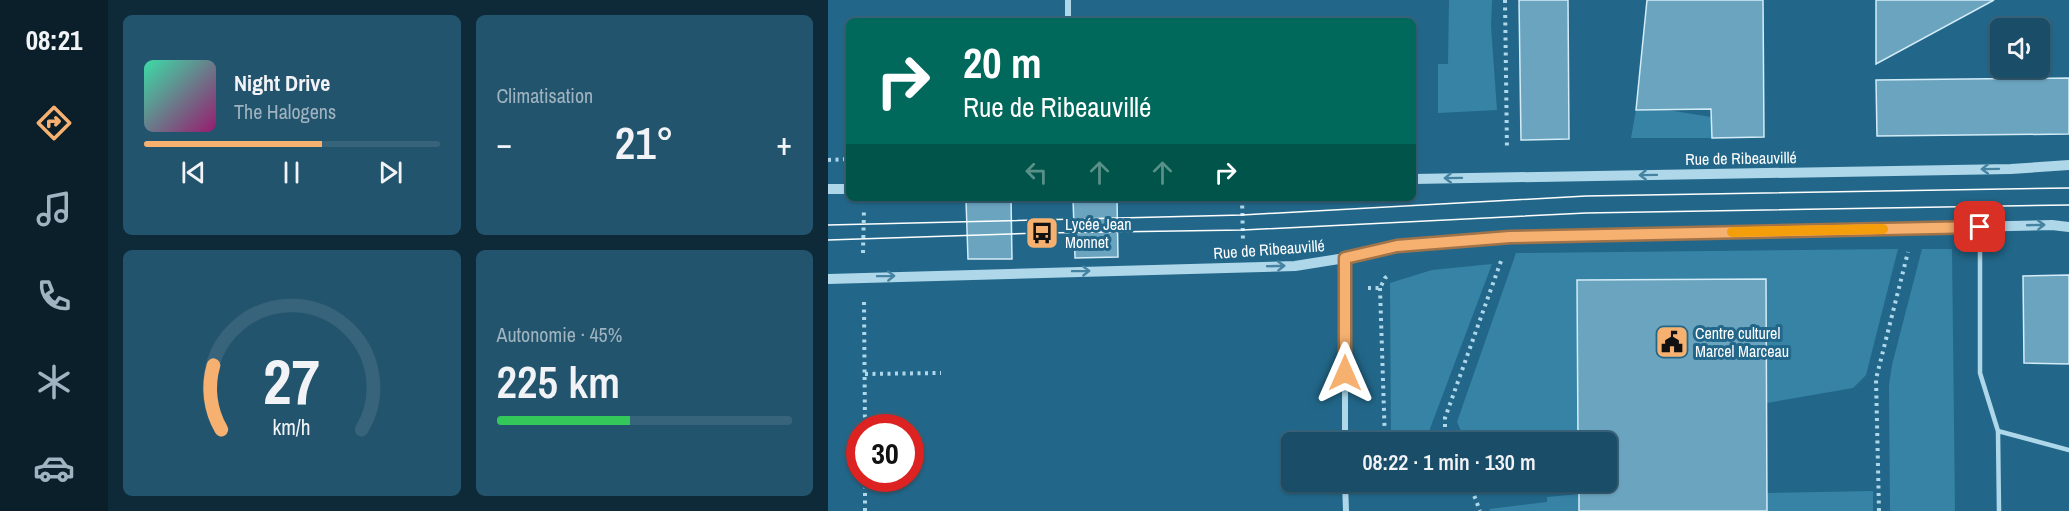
<!DOCTYPE html>
<html lang="fr">
<meta charset="utf-8">
<style>
:root{--surface:#1a4d67;--page:#23546d;--text:#f1f3f6;--muted:#9fb4c0;--line:#38647b;--accent:#f6b171}
body{margin:0;font-family:"Archivo Narrow",sans-serif;background:var(--page);color:var(--text);height:100vh;display:flex;flex-direction:column;font-size:22px;white-space:nowrap}
*{box-sizing:border-box;margin:0}
p{font-size:20px;color:var(--muted)}
.icon{flex:none;width:33px;height:33px;fill:none;stroke:currentColor;stroke-width:2;stroke-linecap:round;stroke-linejoin:round}
.map{position:relative;flex:1;overflow:hidden}
.sheet{display:flex;flex-direction:column;gap:15px;padding:15px;background:#0e2a39;width:720px}
.sheet>*{flex:none}
.banner{position:absolute;left:18px;top:18px;width:570px;height:183px;border-radius:9px;box-shadow:0 2px 4px #0004,0 0 0 2px var(--line);background:#00695c;color:#fff;overflow:hidden}
.fabs{position:absolute;left:1162px;top:18px;display:grid;gap:12px}
.fabs a{display:grid;place-items:center;width:60px;height:60px;border-radius:9px;background:var(--surface);box-shadow:0 2px 4px #0004,0 0 0 2px var(--line);font-size:30px}
.speed{position:absolute;left:18px;top:414px;display:flex;gap:12px;font-size:30px;font-weight:700;text-align:center}
.speed>*{display:grid;place-content:center;width:78px;height:78px;border-radius:50%;background:var(--surface);box-shadow:0 2px 4px #0004,0 0 0 2px var(--line);line-height:1}
.speed .limit{border:9px solid #d22;background:#fff;color:#111}
.pin{position:absolute;display:grid;place-items:center;width:51px;height:51px;color:#fff;margin:-26px;border-radius:12px;box-shadow:0 3px 9px #0006}
.me{position:absolute;width:66px;margin:-33px;rotate:0deg;stroke-linejoin:round;filter:drop-shadow(0 0 4px #0008)}
.turn{display:flex;align-items:center;gap:21px;height:126px;padding:0 18px;font-size:27px}
.turn .icon{width:78px;height:78px;stroke-width:2.5}
.turn b{display:block;font-size:42px;line-height:51px}
.lanes{display:flex;align-items:center;height:57px;padding:0 18px;background:#0003;justify-content:center;gap:30px;direction:ltr}
.lanes .off{opacity:.35}
.big{font-size:45px;font-weight:600;line-height:1.1}
.sheet .tile{flex:1;display:flex;flex-direction:column;justify-content:center;gap:9px;min-width:0;padding:0 21px;border-radius:9px;background:var(--page)}
.sheet .dial{align-items:center;gap:0}
.dial svg{height:156px;overflow:visible;fill:none;stroke:var(--line);stroke-width:7;stroke-linecap:round;text-anchor:middle}
.dial text{fill:var(--text);stroke:none}
.song{display:flex;align-items:center;gap:18px}
.cover{width:72px;height:72px;border-radius:9px;background:linear-gradient(135deg,hsl(160 70% 55%),hsl(320 70% 35%))}
.played{height:6px;border-radius:3px;background:linear-gradient(90deg,var(--accent) 60%,var(--line) 60%)}
.keys{display:flex;justify-content:space-around;direction:ltr}
.heat{display:flex;justify-content:space-between;align-items:center;font-size:33px;direction:ltr}
.charge{height:9px;border-radius:4px;background:linear-gradient(90deg,#34c759 45%,var(--line) 0)}
.sheet .tiles{flex:1;display:grid;gap:15px;grid-template-columns:repeat(2,1fr)}
.trip{position:absolute;left:453px;top:432px;width:336px;height:60px;border-radius:9px;background:var(--surface);box-shadow:0 2px 4px #0004,0 0 0 2px var(--line);font-weight:600;line-height:60px;text-align:center}
main{display:flex;flex:1;min-height:0}
.menu{display:flex;flex-direction:column;width:108px;justify-content:space-around;align-items:center;background:#0a1f29;color:var(--muted)}
.menu .icon{width:42px;height:42px}
.menu .on{color:var(--accent)}
.menu b{font-size:27px;color:var(--text)}
.map>svg:first-child{display:block}
.green{fill:#3683a6}
.building{fill:#6ba4bf;stroke:#d3ecf8;stroke-width:1.5}
.lines{fill:none;stroke-linecap:round;stroke-linejoin:round}
.path{stroke:#afd7ea;stroke-width:4;stroke-dasharray:3 4.5;stroke-linecap:butt}
.service{stroke:#afd7ea;stroke-width:4.5}
.minor{stroke:#afd7ea;stroke-width:6}
.tertiary{stroke:#afd7ea;stroke-width:10}
.tram{stroke:#fff;stroke-width:1.5}
.oneway{stroke:#4583a1}
.route-casing{stroke:#a07349;stroke-width:15}
.route{stroke:#f6b171;stroke-width:10}
.slow{stroke:#f59e0b;stroke-width:10}
.labels{text-anchor:middle;dominant-baseline:central;stroke-width:6;stroke-linejoin:round;paint-order:stroke}
.street-label{font-size:16px;fill:#fff;stroke:#226789}
.poi-label{font-size:16px;fill:#fff;stroke:#226789;text-anchor:start}
</style>
<main>
<nav class="menu">
<b>08:21</b>
<svg class="icon on" aria-label="directions" viewBox="0 0 24 24"><path d="M12 3l9 9-9 9-9-9zM9 14v-3h6M13 9l2 2-2 2"/></svg>
<svg class="icon" aria-label="music" viewBox="0 0 24 24"><path d="M9 18V5l10-2v13"/><circle cx="6" cy="18" r="3"/><circle cx="16" cy="16" r="3"/></svg>
<svg class="icon" aria-label="phone" viewBox="0 0 24 24"><path d="M5 4h4l2 5-3 2q2 4 5 5l2-3 5 2v4C11 20 4 13 5 4z"/></svg>
<svg class="icon" aria-label="climate" viewBox="0 0 24 24"><path d="M12 3v18M4 7l16 10M4 17L20 7"/></svg>
<svg class="icon" aria-label="car" viewBox="0 0 24 24"><path d="M5 17H2v-5l4-1 3-4h7l3 4 3 1v5h-3M9 17h6M6 11h13"/><circle cx="7" cy="17" r="2"/><circle cx="17" cy="17" r="2"/></svg>
</nav>
<section class="sheet">
<div class="tiles">
<div class="tile">
<div class="song"><i class="cover"></i><div><b>Night Drive</b><p>The Halogens</p></div></div>
<div class="played"></div>
<div class="keys"><svg class="icon" aria-label="previous" viewBox="0 0 24 24"><path d="M18 5L8 12l10 7zM5 5v14"/></svg><svg class="icon" aria-label="pause" viewBox="0 0 24 24"><path d="M8 5v14M16 5v14"/></svg><svg class="icon" aria-label="next" viewBox="0 0 24 24"><path d="M6 5l10 7-10 7zM19 5v14"/></svg></div>
</div>
<div class="tile"><p>Climatisation</p>
<div class="heat"><a>−</a><b class="big">21°</b><a>+</a></div>
</div>
<div class="tile dial"><svg viewBox="0 0 100 80">
<path d="M14 69A42 42 0 1 1 86 69"/>
<path d="M14 69A42 42 0 0 1 10 36" stroke="#f6b171"/>
<text x="50" y="56" font-size="32" font-weight="700">27</text>
<text x="50" y="72" font-size="11">km/h</text>
</svg></div>
<div class="tile"><p>Autonomie · 45%</p><b class="big">225 km</b><div class="charge"></div></div>
</div>
</section>
<div class="map">
<svg width="1241" height="511" viewBox="0 0 1241 511">
<rect width="100%" height="100%" fill="#226789"/>
<path class="green" d="M621 0H664L663 26 669 110 610 113V64H620Z
M808 110H840L883 117 884 138H803Z
M1070 249 1038 375 1025 388 939 403 937 279 749 280 750 442H638L629 422 688 253Z
M1094 249H1124L1127 511H1062L1061 385 1064 365Z
M664 264 597 442H563L562 283 604 270Z
M1045 491V511H939V493Z
M751 494V511H662L661 509 719 502V497Z"/>
<path class="building" d="M691 0H740L741 139 693 140Z
M819 0H935L936 137 884 138 883 109 808 110Z
M1048 0H1166L1048 64Z
M1241 78V134L1049 136 1048 80Z
M245 198H289L290 257 247 258Z
M183 199 184 259H140L138 200Z
M1241 275V364L1196 363 1195 276Z
M938 279 939 511H751V482H778V442H750L749 280Z"/>
<g class="lines">
<path class="path" d="M677 0 679 150
M0 160 21 159
M414 198 415 242
M374 201 414 200
M35 253 36 209
M540 288H552L557 278 561 275
M552 288 557 442
M36 302 37 428
M37 374 113 373
M617 442V418L673 261
M37 478V511
M641 482 652 511
M659 482 751 483
M1051 511 1048 379 1080 252"/>
<path class="service" d="M1152 227V373L1170 431 1171 511
M1170 431 1241 450"/>
<path class="minor" d="M240 21V0
M517 258V442
M517 482 518 511"/>
<path class="tertiary" d="M585 179 1183 169 1241 165
M0 189H21
M0 279 467 266 517 258 569 246 682 237 1224 225 1241 227"/>
<path class="tram" d="M0 225 414 215 758 196 1241 188
M0 240 214 233 415 230 758 213 1241 205"/>
</g>
<defs><path id="oneway-shaft" d="M-6 0H5M1.5-3L5.5 0L1.5 3" fill="none" stroke-width="1.6" stroke-linecap="round" stroke-linejoin="round" transform="scale(1.5)"/></defs>
<g class="oneway">
<use href="#oneway-shaft" transform="translate(1162 169) rotate(179)"/>
<use href="#oneway-shaft" transform="translate(820 175) rotate(179)"/>
<use href="#oneway-shaft" transform="translate(625 178) rotate(179)"/>
<use href="#oneway-shaft" transform="translate(1208 225) rotate(-2)"/>
<use href="#oneway-shaft" transform="translate(448 266) rotate(-2)"/>
<use href="#oneway-shaft" transform="translate(253 271) rotate(-1)"/>
<use href="#oneway-shaft" transform="translate(58 276) rotate(-1)"/>
</g>
<g class="lines">
<g class="route-casing">
<path id="route" d="M517 373V258L569 246 682 237 1152 227"/>
</g>
<use href="#route" class="route"/>
<path class="slow" d="M904 232 1055 229"/>
</g>
<defs>
<g id="bus-square" transform="scale(1.725)"><rect x="-9" y="-9" width="18" height="18" rx="4" fill="#f6b171" stroke="#226789"/><path d="M-5-6H5V4H4V6H2V4H-2V6H-4V4H-5ZM-3.5-4V0h7V-4ZM-3.5 1.2v1.5H-2V1.2ZM2 1.2v1.5H3.5V1.2Z" fill="#111"/></g>
<g id="civic-square" transform="scale(1.725)"><rect x="-9" y="-9" width="18" height="18" rx="4" fill="#f6b171" stroke="#226789"/><path d="M-.6-6.5H3V-4.5H.6V-3L4-1V1h2V6H-6V1h2V-1L-.6-3ZM-1.2 2.5V6h2.4V2.5Z" fill="#111"/></g>
</defs>
<g fill-rule="evenodd">
<use href="#bus-square" x="214" y="233"/>
<use href="#civic-square" x="844" y="342"/>
</g>
<g class="labels">
<g class="street-label">
<text transform="translate(913 158) rotate(-1)">Rue de Ribeauvillé</text>
<text transform="translate(441 249) rotate(-4)">Rue de Ribeauvillé</text>
</g>
<g class="poi-label">
<text x="237" y="224">Lycée Jean<tspan x="237" dy="18">Monnet</tspan></text>
<text x="867" y="333">Centre culturel<tspan x="867" dy="18">Marcel Marceau</tspan></text>
</g>
</g>
</svg>
<div class="fabs">
<a><svg class="icon" aria-label="sound" viewBox="0 0 24 24"><path d="M4 9h4l5-4v14l-5-4H4zM17 9q2 3 0 6"/></svg></a>
</div>
<div class="speed"><div class="limit">30</div></div>
<div class="pin" style="left:1152px;top:227px;background:#d93025"><svg class="icon" aria-label="arrive" viewBox="0 0 24 24"><path d="M6 21V4h12l-3 4 3 4H6"/></svg></div>
<svg class="me" style="left:517px;top:373px" viewBox="-20 -20 40 40"><path d="M0-17L14 15 0 8-14 15z" fill="#f6b171" stroke="#fff" stroke-width="4"/></svg>
<div class="trip">08:22 · 1 min · 130 m</div>
<div class="banner">
<div class="turn"><svg class="icon" aria-label="right" viewBox="0 0 24 24"><path d="M7 20v-9h11M14 6l5 5-5 5"/></svg><div><b>20 m</b>Rue de Ribeauvillé</div></div>
<div class="lanes"><svg class="icon off" aria-label="left" viewBox="0 0 24 24"><path d="M17 20v-9H6M10 6l-5 5 5 5"/></svg><svg class="icon off" aria-label="ahead" viewBox="0 0 24 24"><path d="M12 20V5M6 11l6-6 6 6"/></svg><svg class="icon off" aria-label="ahead" viewBox="0 0 24 24"><path d="M12 20V5M6 11l6-6 6 6"/></svg><svg class="icon" aria-label="right" viewBox="0 0 24 24"><path d="M7 20v-9h11M14 6l5 5-5 5"/></svg></div>
</div>
</div>
</main>
